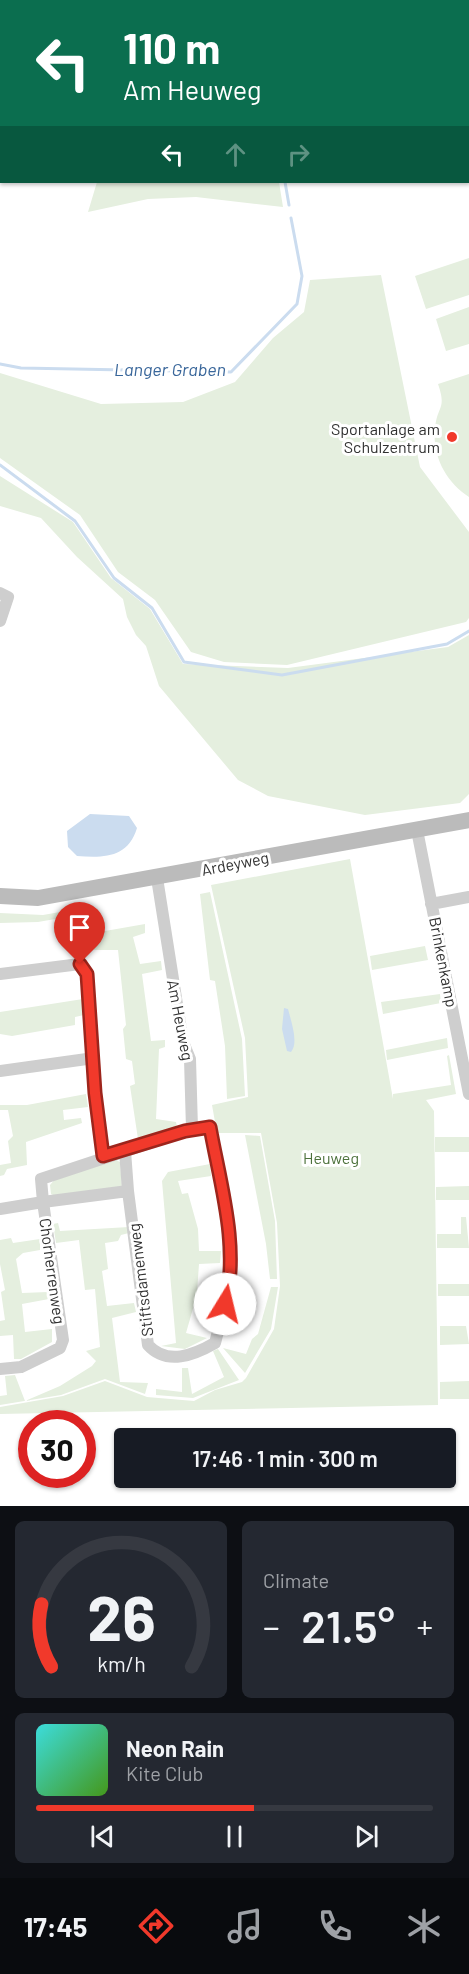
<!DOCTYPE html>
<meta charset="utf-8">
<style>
:root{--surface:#171b24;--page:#242831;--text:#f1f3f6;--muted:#9ea1a6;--line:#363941;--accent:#f1392b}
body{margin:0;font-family:Barlow,sans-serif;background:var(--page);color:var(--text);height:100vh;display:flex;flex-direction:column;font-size:22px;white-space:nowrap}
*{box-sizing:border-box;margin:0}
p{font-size:20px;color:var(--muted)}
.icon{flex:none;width:33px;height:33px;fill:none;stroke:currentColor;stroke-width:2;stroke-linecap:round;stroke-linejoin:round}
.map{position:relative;height:1506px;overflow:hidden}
.panel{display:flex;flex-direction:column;gap:15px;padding:15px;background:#0d0f14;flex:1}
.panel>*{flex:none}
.banner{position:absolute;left:0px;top:0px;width:470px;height:183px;box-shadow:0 2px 4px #0004;background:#0b6e4f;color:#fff;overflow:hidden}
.speed{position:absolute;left:18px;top:1410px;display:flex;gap:12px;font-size:30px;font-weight:700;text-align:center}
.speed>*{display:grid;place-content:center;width:78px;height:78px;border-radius:50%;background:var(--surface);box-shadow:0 2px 4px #0004;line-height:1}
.speed .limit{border:9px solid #d22;background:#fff;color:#111}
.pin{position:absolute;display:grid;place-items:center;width:51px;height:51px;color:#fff;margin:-62px -26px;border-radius:50% 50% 50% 0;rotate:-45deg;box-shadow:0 0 6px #0007}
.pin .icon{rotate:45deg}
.me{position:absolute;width:66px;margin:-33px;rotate:9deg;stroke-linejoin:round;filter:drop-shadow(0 0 4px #0008)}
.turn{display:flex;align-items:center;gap:21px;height:126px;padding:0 24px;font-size:27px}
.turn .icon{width:78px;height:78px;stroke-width:2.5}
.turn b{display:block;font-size:42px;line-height:51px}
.lanes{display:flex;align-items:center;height:57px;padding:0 24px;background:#0003;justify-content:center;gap:30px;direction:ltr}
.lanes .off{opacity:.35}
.big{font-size:45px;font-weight:600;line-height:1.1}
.panel .tile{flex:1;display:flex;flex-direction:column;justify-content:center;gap:9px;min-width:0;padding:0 21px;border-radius:9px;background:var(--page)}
.panel .dial{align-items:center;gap:0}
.dial svg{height:156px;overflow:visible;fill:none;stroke:var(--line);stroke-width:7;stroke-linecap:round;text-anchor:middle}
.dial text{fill:var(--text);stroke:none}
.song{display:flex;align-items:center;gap:18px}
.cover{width:72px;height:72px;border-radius:9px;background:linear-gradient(135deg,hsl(180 70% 55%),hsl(100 70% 35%))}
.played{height:6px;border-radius:3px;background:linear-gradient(90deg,var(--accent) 55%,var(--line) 55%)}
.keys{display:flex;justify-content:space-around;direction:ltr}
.heat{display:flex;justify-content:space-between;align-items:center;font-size:33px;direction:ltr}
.panel .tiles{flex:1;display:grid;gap:15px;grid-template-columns:1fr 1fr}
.tile:last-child{grid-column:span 2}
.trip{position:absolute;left:114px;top:1428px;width:342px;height:60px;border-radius:6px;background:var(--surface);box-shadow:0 2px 4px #0004;font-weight:600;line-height:60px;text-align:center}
.menu{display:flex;height:96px;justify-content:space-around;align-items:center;background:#090b0e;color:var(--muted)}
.menu .icon{width:42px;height:42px}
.menu .active{color:var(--accent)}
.menu b{font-size:27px;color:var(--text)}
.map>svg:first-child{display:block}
.green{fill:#e5efdf}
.water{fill:#cbdcef}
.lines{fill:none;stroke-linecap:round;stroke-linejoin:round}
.stream{stroke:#cbdcef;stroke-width:3}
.minor{stroke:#cecece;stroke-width:12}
.secondary{stroke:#bbb;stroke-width:16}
.route-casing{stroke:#9d251c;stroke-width:15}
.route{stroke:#f1392b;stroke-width:10}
.poi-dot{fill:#f1392b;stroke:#fff;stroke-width:2}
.labels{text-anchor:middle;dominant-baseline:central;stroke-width:6;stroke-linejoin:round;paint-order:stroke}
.poi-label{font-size:16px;fill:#313131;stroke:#fff;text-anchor:end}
.street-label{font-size:16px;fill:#313131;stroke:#fff}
.park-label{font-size:16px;fill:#4c713b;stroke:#fff}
.water-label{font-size:18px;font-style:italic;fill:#39669a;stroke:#fff}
</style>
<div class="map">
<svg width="469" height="1506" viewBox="0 0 469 1506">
<rect width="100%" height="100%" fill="#fff"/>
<path class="green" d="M144 0H294V1H143Z
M97 182H279L283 207 196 197 148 199 88 212Z
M469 258V295L426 309 415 276Z
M381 275 420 467 469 532V618L466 622 287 665 224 662 191 652 155 600 118 572 80 515 0 458V373L101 404 183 402 235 382 273 338 304 312 310 280Z
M469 307V344L446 351 436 319Z
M469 374V497C446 482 432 456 435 429 437 405 447 410 438 384Z
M0 476 73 522 111 578 150 609 183 664 288 668 448 647 469 635V794L460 803 365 815 268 796 238 780 159 686 146 646 136 635 127 617 123 599 77 557 41 518 0 506Z
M350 859 393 1099V1094L451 1085 447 1056 449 1055 456 1094 426 1100 434 1111 438 1405 0 1414V1407L63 1396 105 1381 147 1397 194 1401 215 1390 242 1382 246 1378 274 1329 280 1286 277 1223 261 1133H217L212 1105 248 1097 245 1038 211 885Z
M210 892 242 1039 245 1096 227 1099 225 1046 215 981 210 980 200 894Z
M77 909 78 915 38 922 0 923V913L43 915Z
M145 924V933L133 937 140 964 161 961 162 970 142 974 151 1041 165 1040V1047L159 1049 156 1119 176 1122 177 1127 138 1139 130 1086 135 1084 132 1061 126 1059 123 1029 126 1025 118 950H94L88 934Z
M425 946 428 960 372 970 370 956Z
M440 994 441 1003 383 1014 381 1002Z
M83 999 84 1015 75 1017V1025L12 1036 0 1034V1012Z
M447 1038 448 1048 387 1060 386 1050Z
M86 1094 88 1107 63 1110 64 1120 81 1118 82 1123 26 1142 27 1165 7 1169 4 1175 0 1176V1165L11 1163 8 1141 13 1136 8 1110H0V1105H27Z
M245 1135 260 1136 275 1221 277 1279H270L266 1244Z
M435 1137H469V1152H435Z
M116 1160 120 1162 122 1188 55 1196 51 1194 50 1185 56 1178Z
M210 1164 211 1176 178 1181 182 1194 188 1193 198 1229 199 1251H221L220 1263 199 1264 197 1292 221 1294 217 1309 194 1305 186 1333 207 1338 185 1349 161 1346 176 1343 162 1181 168 1172Z
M469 1186V1200H436V1187Z
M461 1217H466L469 1248H437V1234H461Z
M58 1223 60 1231 129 1227V1233L121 1235 118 1241 105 1243 108 1269 102 1271 107 1306 134 1303 136 1312 112 1318 120 1382 148 1383 145 1394 105 1379 61 1395 0 1405V1396L7 1395 5 1376 15 1375 25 1401 60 1386 92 1366 96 1361 86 1351 100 1347 95 1289 85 1290 79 1240 56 1243 53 1224Z
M11 1238 13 1243 40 1239V1250L23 1253 16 1259 22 1293 48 1292 49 1299 22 1304 25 1332 52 1329V1342L21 1359H14L13 1335 0 1336V1321L5 1320 1 1292 5 1290 0 1264V1240Z
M438 1284H469V1296H438Z
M271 1287H278L271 1329 245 1373 223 1348 246 1354 252 1339 258 1334Z
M440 1326H466L469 1344 440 1345Z
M218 1349 239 1380 193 1398 156 1395V1389L182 1392V1368H188L192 1394 224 1377 213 1351Z
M469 1381V1399H440V1382Z"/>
<path class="water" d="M90 814 129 816 137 828C128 858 104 858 77 856L68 847 67 831Z
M284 1008 288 1009C291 1021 299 1043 291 1052L287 1051 282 1029Z"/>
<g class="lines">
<path class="stream" d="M298 0V2
M375 2V0
M468 93H469
M285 182 289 205
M0 364 21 368 231 372 297 304 302 276 291 218
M0 465 75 521 114 578 152 608 184 662 282 675 447 644 469 631"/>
<path class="minor" d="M20 2 21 0
M0 91 2 84
M0 593 8 597 0 621
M417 830 469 1094
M431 904 469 897
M0 974 80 964 87 974 95 1093 103 1156
M0 1071 94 1058
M125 1151 128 1191 43 1202 41 1179 192 1129 190 1059 183 1042 157 878
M128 1191 148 1345C167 1366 194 1355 215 1343L230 1285 227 1220 210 1127 192 1129
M0 1209 43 1202 63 1340 60 1348 21 1367 0 1369"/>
<path class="secondary" d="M0 896 38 898 469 820"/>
</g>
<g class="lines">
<g class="route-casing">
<path id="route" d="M80 964 87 974 95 1093 103 1156 185 1131 210 1127C220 1183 240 1248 225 1304"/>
</g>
<use href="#route" class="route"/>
</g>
<circle class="poi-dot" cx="452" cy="437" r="6"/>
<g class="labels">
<g class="poi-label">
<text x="440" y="428">Sportanlage am<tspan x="440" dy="18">Schulzentrum</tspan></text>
</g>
<g class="street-label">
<text transform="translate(235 863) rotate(-11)">Ardeyweg</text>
<text transform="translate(444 962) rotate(79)">Brinkenkamp</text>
<text transform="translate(181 1020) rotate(79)">Am Heuweg</text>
<text transform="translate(53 1271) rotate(82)">Chorherrenweg</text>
<text transform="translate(140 1280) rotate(-97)">Stiftsdamenweg</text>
</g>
<g class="park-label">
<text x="331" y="1157">Heuweg</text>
</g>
<g class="water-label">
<text x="170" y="369">Langer Graben</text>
</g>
</g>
</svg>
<div class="speed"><div class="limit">30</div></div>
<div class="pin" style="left:80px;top:964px;background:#d93025"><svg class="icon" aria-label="arrive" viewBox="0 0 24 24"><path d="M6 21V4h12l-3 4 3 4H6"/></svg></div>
<svg class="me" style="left:225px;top:1304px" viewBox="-20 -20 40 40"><circle r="19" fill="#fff"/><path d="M0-13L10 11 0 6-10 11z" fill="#f1392b"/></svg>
<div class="trip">17:46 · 1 min · 300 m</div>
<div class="banner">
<div class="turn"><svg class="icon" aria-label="left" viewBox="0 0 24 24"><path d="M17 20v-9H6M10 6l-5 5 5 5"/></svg><div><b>110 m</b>Am Heuweg</div></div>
<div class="lanes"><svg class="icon" aria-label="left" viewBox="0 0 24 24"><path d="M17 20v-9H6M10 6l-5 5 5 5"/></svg><svg class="icon off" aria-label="ahead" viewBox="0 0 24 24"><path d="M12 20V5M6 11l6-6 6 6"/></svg><svg class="icon off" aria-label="right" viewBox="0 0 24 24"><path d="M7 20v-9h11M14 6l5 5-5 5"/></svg></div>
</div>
</div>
<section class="panel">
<div class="tiles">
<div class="tile dial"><svg viewBox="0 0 100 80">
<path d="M14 69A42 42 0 1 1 86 69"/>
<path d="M14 69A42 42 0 0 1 9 37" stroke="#f1392b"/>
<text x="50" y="56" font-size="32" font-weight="700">26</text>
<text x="50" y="72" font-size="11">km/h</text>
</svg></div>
<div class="tile"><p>Climate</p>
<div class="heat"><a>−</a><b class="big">21.5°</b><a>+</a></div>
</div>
<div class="tile">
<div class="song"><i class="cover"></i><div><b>Neon Rain</b><p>Kite Club</p></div></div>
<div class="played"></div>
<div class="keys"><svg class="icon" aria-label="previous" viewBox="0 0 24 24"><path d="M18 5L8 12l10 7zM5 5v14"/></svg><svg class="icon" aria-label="pause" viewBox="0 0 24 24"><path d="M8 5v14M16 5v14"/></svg><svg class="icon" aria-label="next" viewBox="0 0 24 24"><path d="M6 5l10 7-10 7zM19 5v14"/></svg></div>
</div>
</div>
</section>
<nav class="menu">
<b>17:45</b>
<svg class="icon active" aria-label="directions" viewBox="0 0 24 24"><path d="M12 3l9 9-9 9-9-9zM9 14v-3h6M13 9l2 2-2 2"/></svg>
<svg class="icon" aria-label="music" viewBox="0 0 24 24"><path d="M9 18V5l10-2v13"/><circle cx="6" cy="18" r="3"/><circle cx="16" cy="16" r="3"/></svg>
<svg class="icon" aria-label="phone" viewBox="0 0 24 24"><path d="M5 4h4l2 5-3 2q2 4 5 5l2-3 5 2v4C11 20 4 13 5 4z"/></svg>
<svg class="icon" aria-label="climate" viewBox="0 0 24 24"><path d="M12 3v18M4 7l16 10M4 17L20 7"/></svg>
</nav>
